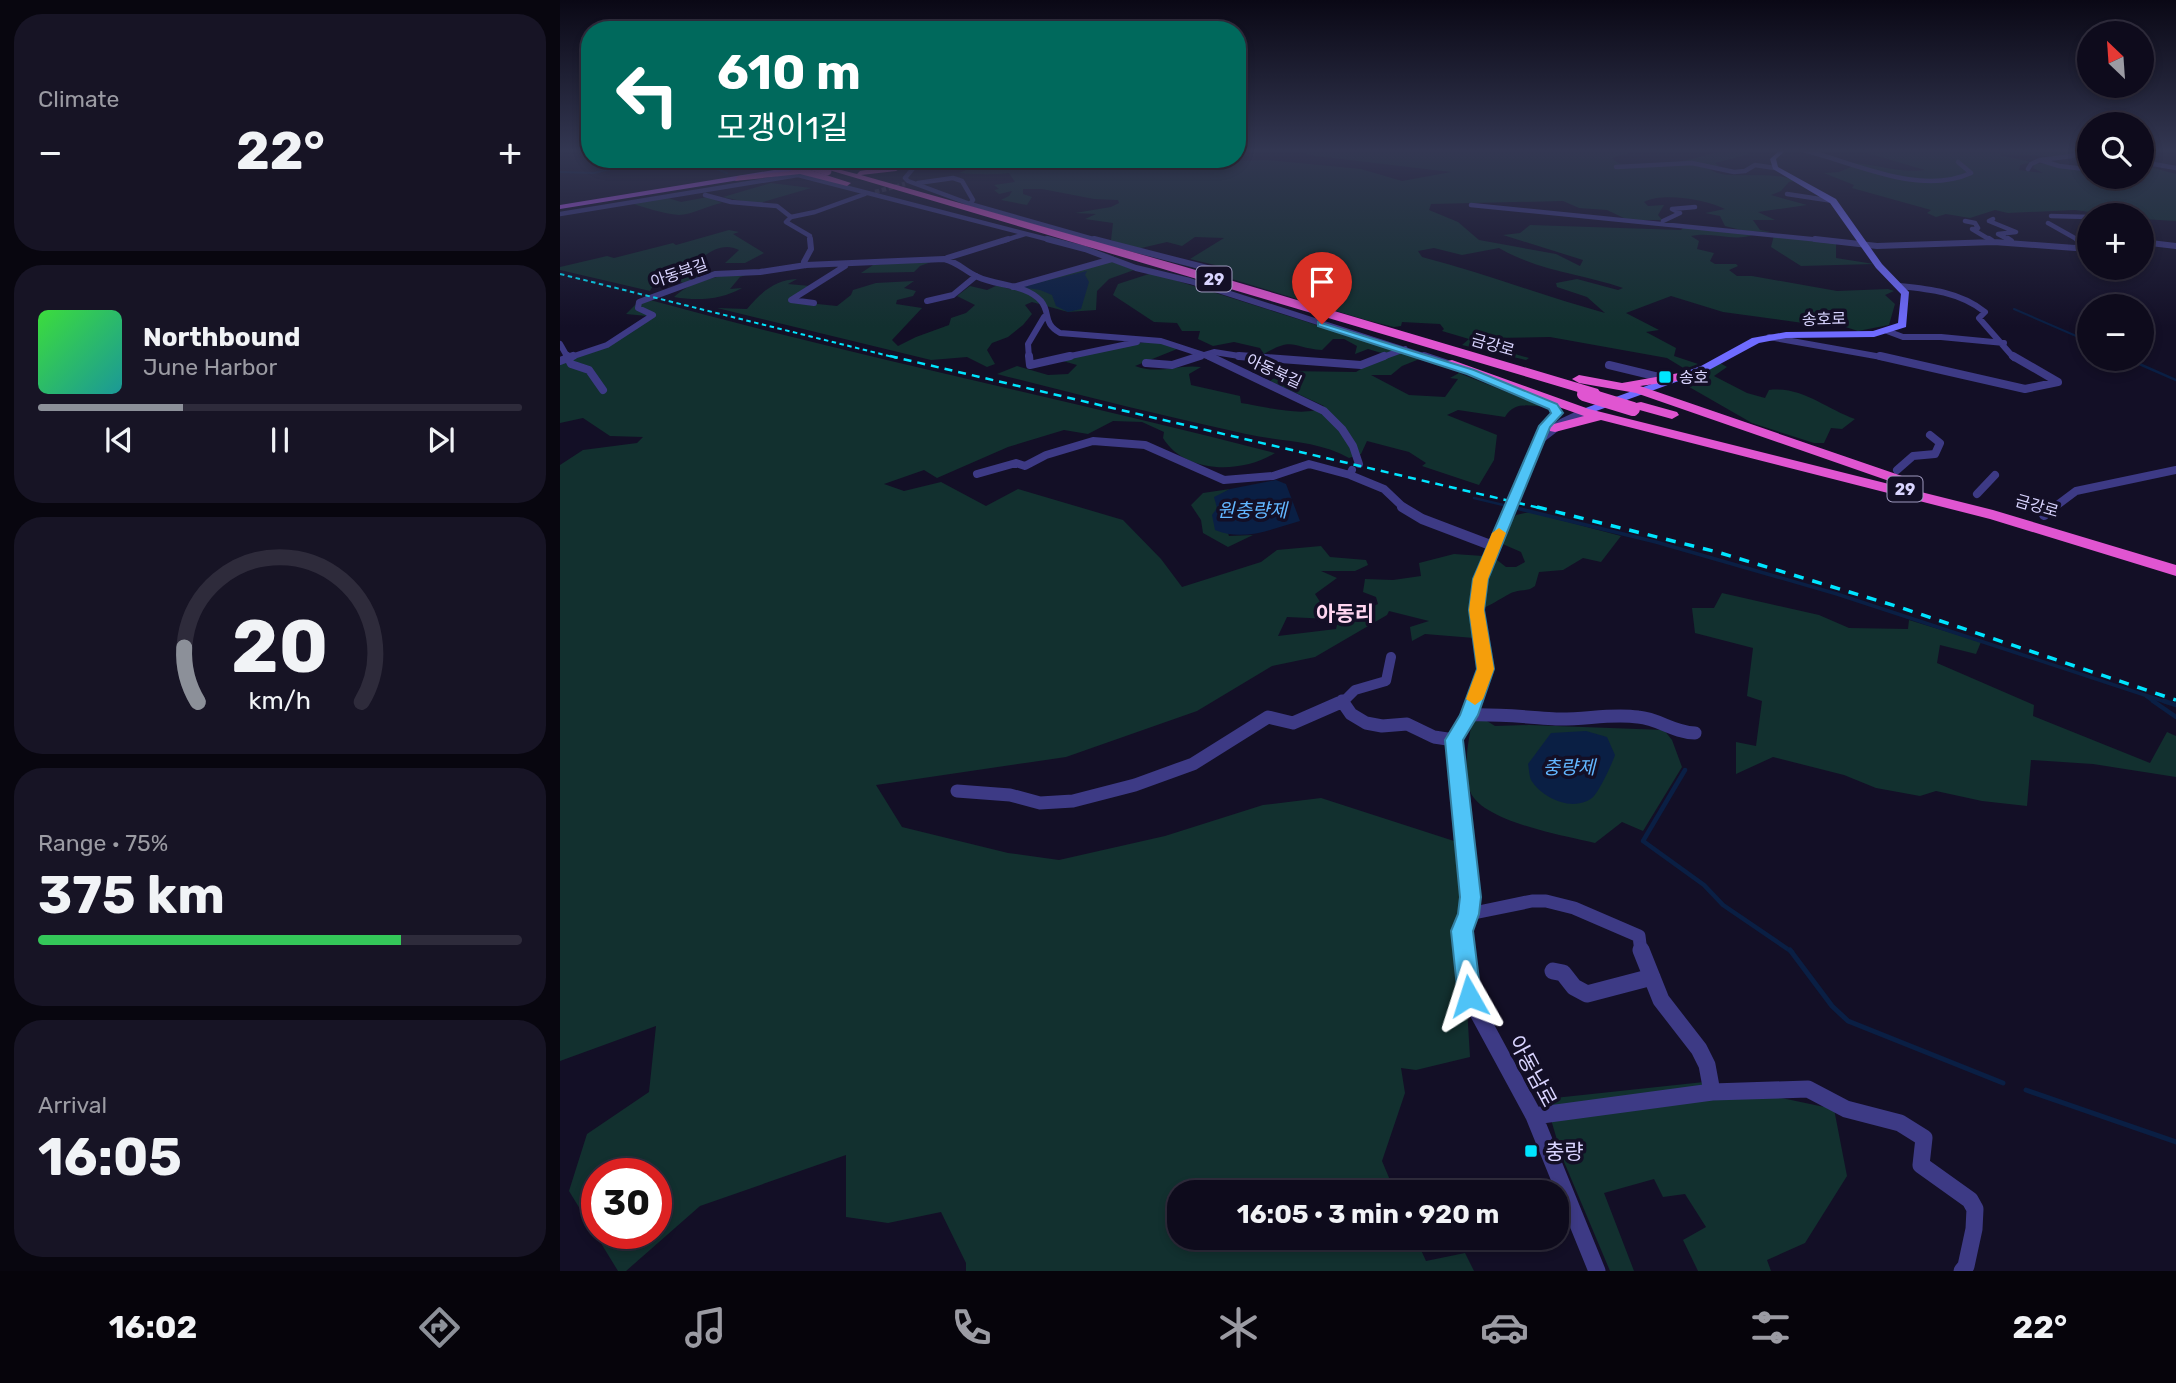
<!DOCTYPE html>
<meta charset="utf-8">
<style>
:root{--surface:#0e0b1c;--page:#171425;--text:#f1f3f6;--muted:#9b9ba3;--line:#2e2b3b;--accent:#8c9099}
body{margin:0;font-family:Rubik,"Noto Sans KR",sans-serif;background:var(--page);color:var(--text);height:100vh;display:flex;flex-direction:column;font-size:26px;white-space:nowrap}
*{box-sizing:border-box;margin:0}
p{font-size:23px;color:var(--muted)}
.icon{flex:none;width:38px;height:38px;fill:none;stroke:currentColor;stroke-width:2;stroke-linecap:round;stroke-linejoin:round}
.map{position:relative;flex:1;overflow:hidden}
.panel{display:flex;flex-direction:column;gap:14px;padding:14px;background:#08060f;width:560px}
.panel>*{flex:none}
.top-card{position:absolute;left:21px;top:21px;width:665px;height:147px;border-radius:28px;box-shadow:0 4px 10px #0003,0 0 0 2px var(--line);background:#00695c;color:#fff;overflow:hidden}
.needle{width:46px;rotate:335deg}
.tools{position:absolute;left:1517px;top:21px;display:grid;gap:14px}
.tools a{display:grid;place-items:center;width:77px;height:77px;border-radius:50%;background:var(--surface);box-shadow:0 4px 10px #0003,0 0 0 2px var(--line);font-size:35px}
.speed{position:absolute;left:21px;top:1158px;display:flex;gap:14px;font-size:35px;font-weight:700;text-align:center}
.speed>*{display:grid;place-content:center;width:91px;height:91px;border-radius:50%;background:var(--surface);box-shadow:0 4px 10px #0003,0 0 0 2px var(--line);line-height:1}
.speed .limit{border:10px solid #d22;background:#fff;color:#111}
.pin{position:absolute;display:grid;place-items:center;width:60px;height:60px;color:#fff;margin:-72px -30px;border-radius:50% 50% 50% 0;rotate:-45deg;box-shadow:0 0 7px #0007}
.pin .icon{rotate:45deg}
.me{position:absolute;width:77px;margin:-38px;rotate:354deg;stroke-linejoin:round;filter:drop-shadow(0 0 5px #0008)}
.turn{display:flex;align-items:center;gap:24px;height:147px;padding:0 21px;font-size:32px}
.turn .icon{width:91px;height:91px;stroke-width:2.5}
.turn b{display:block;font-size:49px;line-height:60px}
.big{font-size:52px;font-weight:700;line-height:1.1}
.panel .card{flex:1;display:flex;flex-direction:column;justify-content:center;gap:10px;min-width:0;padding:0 24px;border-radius:28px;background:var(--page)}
.panel .dial{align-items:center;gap:0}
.dial svg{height:182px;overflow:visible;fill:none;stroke:var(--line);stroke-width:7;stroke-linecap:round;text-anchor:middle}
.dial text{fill:var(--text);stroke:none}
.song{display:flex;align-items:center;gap:21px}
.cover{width:84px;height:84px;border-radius:10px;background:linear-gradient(135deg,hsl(120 70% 55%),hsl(180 70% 35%))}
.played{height:7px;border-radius:4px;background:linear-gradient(90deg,var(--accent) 30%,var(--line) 30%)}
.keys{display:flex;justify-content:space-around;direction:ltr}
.heat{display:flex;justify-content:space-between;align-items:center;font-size:38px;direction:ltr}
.charge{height:10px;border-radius:5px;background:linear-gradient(90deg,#34c759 75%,var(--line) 0)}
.trip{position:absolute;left:607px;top:1180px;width:402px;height:70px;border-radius:28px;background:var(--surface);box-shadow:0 4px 10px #0003,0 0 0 2px var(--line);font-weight:700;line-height:70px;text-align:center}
.dock{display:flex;height:112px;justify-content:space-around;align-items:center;background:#06040b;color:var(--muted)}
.dock .icon{width:49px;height:49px}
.dock .current{color:var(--accent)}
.dock b{font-size:32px;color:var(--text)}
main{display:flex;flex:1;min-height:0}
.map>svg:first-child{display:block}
.green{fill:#12302f;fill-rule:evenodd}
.water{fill:#0a1f44}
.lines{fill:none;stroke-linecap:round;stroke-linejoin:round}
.stream-far4{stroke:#0a1f44;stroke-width:2}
.stream-far3{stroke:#0a1f44;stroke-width:2.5}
.stream-far2{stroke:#0a1f44;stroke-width:3.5}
.stream-far1{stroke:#0a1f44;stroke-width:4.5}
.stream{stroke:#0a1f44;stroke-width:5}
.minor-tunnel{stroke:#312d47;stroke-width:4.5;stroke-dasharray:4.5 2.5;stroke-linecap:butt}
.minor-far5{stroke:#3d3a85;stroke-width:4.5}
.minor-far4{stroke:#3d3a85;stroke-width:6}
.minor-far3{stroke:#3d3a85;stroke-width:8}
.minor-far2{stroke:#3d3a85;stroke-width:10}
.minor-far1{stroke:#3d3a85;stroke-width:13}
.minor{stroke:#3d3a85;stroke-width:17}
.secondary{fill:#6f6bff;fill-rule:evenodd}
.primary{fill:#c25bff;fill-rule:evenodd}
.trunk{fill:#e055d1;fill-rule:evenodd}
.rail-far2{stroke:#00e5ff;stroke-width:2;stroke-dasharray:4.5 3.5;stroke-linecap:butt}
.rail-far1{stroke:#00e5ff;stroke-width:2.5;stroke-dasharray:8 6;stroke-linecap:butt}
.rail{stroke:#00e5ff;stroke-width:3.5;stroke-dasharray:10 9;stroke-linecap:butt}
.trunk-bridge-far1{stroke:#e055d1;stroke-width:9}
.trunk-bridge{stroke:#e055d1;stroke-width:14}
.route{fill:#4fc3f7;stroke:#337fa1;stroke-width:2}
.slow{fill:#f59e0b}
.poi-dot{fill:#00e5ff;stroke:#130f26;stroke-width:2.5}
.labels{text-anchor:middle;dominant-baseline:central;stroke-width:7;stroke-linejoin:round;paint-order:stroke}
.far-street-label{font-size:16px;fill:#d9d4ff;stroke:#130f26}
.shield{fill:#130f26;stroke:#9e99be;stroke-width:2}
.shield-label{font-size:16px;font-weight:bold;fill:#d9d4ff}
.far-poi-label{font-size:16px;fill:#d9d4ff;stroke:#130f26;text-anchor:start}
.water-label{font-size:19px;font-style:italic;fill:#62b6ff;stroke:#130f26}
.quarter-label{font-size:21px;font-weight:bold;fill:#ffd6f0;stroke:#130f26}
.near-street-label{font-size:21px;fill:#d9d4ff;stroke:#130f26}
.near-poi-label{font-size:21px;fill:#d9d4ff;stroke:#130f26;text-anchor:start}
</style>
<main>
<section class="panel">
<div class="card"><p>Climate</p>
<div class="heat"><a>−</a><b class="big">22°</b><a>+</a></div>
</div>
<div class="card">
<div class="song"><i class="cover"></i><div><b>Northbound</b><p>June Harbor</p></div></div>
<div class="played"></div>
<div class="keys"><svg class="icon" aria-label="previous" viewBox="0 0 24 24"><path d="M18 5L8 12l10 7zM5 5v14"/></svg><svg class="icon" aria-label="pause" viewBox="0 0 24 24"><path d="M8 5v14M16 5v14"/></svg><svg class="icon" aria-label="next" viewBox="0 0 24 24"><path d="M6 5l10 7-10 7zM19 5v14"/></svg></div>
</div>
<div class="card dial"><svg viewBox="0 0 100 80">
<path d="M14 69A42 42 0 1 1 86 69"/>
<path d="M14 69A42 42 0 0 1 8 45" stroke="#8c9099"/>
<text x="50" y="56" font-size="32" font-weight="700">20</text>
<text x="50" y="72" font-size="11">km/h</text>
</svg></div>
<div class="card"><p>Range · 75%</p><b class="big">375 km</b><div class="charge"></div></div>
<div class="card"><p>Arrival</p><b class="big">16:05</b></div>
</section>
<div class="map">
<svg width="1616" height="1271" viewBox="0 0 1616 1271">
<rect width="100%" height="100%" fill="#130f26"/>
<path class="green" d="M732 149H1083L1052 158C1068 178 1138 158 1160 151L1158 149H1214L1184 151 1190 154 1155 163 1159 166 1149 168C1162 183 1212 168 1234 181L1229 182 1221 191 1211 195 1247 205 1198 212 1215 220H1193L1200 230 1211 232 1185 231 1165 226 1160 216 1145 213 1165 209C1146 200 1104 192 1084 202L1088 206 1104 205 1098 215 1102 220H1068L1047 210 1019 208 1003 201 871 204 869 210 898 222 919 240 996 254 1020 266 1023 260 943 235 960 233 970 225 1121 230 1124 227 1195 234C1173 243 1155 231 1131 236L1139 241 1137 249 1154 253 1150 261 1155 264H1176L1178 266 1169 270 1177 276H1192L1277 291 1328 289 1334 291 1325 295 1335 304 1329 325 1298 331 1273 323H1243L1163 312 1111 296 1066 313 1099 330 1086 332 1116 348 1114 356 1138 364 1125 369 1107 358 990 337 929 338 914 342 969 358 966 360 902 345 909 339 882 331 884 329 880 324 842 322 841 326 834 327 806 320 665 277 656 273 659 266 630 259 664 238 635 237 622 246 607 242 577 249 551 240 553 223 525 219 536 214 515 213 551 207 559 203 558 200 534 199 482 189H463V194L472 197 467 205 441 200 449 196 452 191 439 194 434 190 439 189 434 185 455 182 449 173C430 175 417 174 399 173L406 170 390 168 396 164C380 163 367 165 352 170L365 159H630L632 162 707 160 801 169 842 181 891 172 755 156ZM874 248 902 255 939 248C978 271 1022 274 1063 288L1058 290 1017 279 996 283 997 287 1027 297 1045 313C983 296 924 273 862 257L858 251Z
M1329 149H1529V159C1518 158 1446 153 1440 155L1471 162 1460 165 1459 170 1483 173 1473 168 1475 164C1493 162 1513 166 1529 171L1530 177H1554L1552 178 1574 183 1584 182 1571 177H1582V165L1616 174V221L1582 219V215H1552L1515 210 1448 213 1435 210 1410 218 1386 214 1376 217 1367 213 1371 210 1292 188 1294 185 1264 173 1279 172 1291 167 1285 163C1312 162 1339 174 1365 170L1307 153Z
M211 183 251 188 196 204 163 197Z
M148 197 162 203C149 205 131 215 119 215 103 214 85 207 69 203L108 198 121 202Z
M169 230 179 232 173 234 204 253 185 263H165L179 250C166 243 152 249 142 258L145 264 141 275 125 285 120 281 94 284 90 291 0 270V267L47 256 54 258 113 243 116 245Z
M1214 235 1276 242V258L1314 264 1241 266 1211 247Z
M377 260 360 266 354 272 301 273 313 265Z
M550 261 574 270 549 279 537 291 536 310 508 312 472 302 465 305 472 314 463 325 448 337 432 343 427 350 435 364 427 367 407 357 371 360 157 308 187 309C201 292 215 280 237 279L228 284 250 286 228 301 277 306 291 295 293 290 316 283 354 281 344 288 356 291 353 296 337 300 336 304 362 308 332 340 338 346 356 337 389 325 391 318 406 313 415 305 397 296 410 286 427 290 438 285 449 289Z
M592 273 862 358 842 366 831 375H811L849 395 885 397 898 379 890 378 899 373 984 407C968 405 954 402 945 417L898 410 887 415 937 435 934 460 919 485 862 466 866 463 849 452 807 441 801 454 789 458C757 440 722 442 686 434 603 416 520 395 437 374L457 366 488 375 508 374 517 365 499 360 594 340 622 347 575 366C599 375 616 364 641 367L629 374 631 385 680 396 681 403C702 406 748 419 764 406L710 381 724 371 796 372 825 354 808 349 795 354 797 346 784 339H773L762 350C732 348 734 336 704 354L700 348 674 342 653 346 638 339 640 331H622L617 323 594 322 553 295 558 284Z
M165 275H186L180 277 170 289 182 288C161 300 137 301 114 297 130 283 141 281 165 275Z
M90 300C297 357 507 399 715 453 682 474 625 474 603 438L604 432 582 422 553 421 528 434 504 430 448 447 377 478 364 470 324 484 344 491 381 482 426 506 458 489 563 520 601 559 622 587 701 562 717 550 761 546 770 557 806 560 808 565 795 571H761L777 578 755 594 771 619 727 617 718 636 776 629 780 613 800 612 818 604 816 597 803 592 805 579 833 580 861 576 859 563 894 554 923 556 912 606 914 638 865 634 852 641 850 627 869 621 829 611 827 615 755 657 712 666 637 711 506 757 316 785 342 827 448 853 499 860 605 836 703 805 761 798 894 841 901 908 910 1057 856 1070 841 1068 845 1093 822 1161 835 1192H620V1237H855L866 1261 905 1253 914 1271H406V1263L381 1212 328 1223 286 1217V1155L140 1206 66 1271H58L9 1191 27 1134 89 1092 96 1026 0 1061V465L23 450 77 443 83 437 50 436 23 418 0 423V363L60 338 87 316 66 314 79 301ZM37 1174H96V1234H37Z
M1160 363 1167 367 1154 376 1187 393 1205 398 1209 390C1242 386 1266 409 1295 419L1282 429 1271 428 1264 443H1254L1192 423 1117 380Z
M670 489 655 498 669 536 693 535 668 547 643 533 641 520 631 505 643 493Z
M970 512 1061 536 1041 562 1023 558 1003 570 979 572 975 586C967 592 963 589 954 592 949 593 932 605 923 608L920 600 932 556 946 567H956L965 562 961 552 938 542 956 515Z
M1162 593 1259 615 1289 628 1348 629 1349 620 1421 642 1416 654 1380 645 1377 663 1474 705 1473 716 1590 763 1607 732 1616 736V777L1533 764 1471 760 1467 806 1422 801 1376 791 1360 796 1316 788 1284 775 1213 757 1176 774V742L1196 746 1202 701 1187 696 1193 648 1135 633 1132 608H1154Z
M914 713 935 726 969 725 1104 730 1112 740 1122 767 1083 831 1062 822 1035 843C1006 836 916 821 909 788 903 763 909 737 914 713Z
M1144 1082 1274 1109 1287 1176 1245 1243 1207 1260 1211 1271H1138L1123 1240 1146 1227 1125 1194 1103 1197 1094 1179 1044 1193 1074 1271H1050L1002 1157 985 1099Z"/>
<path class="water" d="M527 271 525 275 529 282 521 309 508 312 496 306 492 295 480 290 461 287Z
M716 480 726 484 740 521C711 529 684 542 655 530L652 515 657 508 654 497 670 489Z
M1026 731 1047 737 1055 755C1052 764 1038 794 1032 798 1013 812 983 799 971 780 969 775 969 768 968 764L991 733Z"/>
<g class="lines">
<path class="stream-far4" d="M131 159 167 173
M0 172 34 173 89 159
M1454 309 1530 342"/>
<path class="stream-far3" d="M1568 359 1616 380
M914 498 960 509"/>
<path class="stream-far2" d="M952 507 1096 542 1277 594 1609 703
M1586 696 1596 703"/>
<path class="stream-far1" d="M1593 701 1616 717
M1604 701 1616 705
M1125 770 1083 841 1144 885 1163 905 1232 952"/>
<path class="stream" d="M1230 950 1272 1006 1288 1021 1443 1083
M1466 1090 1616 1142"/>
<path class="minor-tunnel" d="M315 192 345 184"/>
<path class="minor-far5" d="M1239 149C1292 161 1358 197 1411 173L1398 162
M361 159 345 178 348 181 410 204 540 241
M1582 162 1616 168
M1056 167 1132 163 1174 172 1185 171 1195 165 1215 168
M1468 169 1471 164 1480 160
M1525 169 1499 166 1480 160 1512 156 1529 149
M358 183 393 178 402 181 413 200 410 204
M1227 194 1273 201
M145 195 171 202 217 206 231 217 226 222 250 236V241
M911 205 1271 241
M0 214 238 175 494 241
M1491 216 1530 217
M231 217 255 212 305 194
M1433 219 1429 221 1456 232 1438 234 1451 241
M1103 221 1120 213 1112 209 1135 207
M1405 221 1415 223 1418 228 1412 229 1432 241
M1488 223 1520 241
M1582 233 1589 234 1587 241
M443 241 465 234"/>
<path class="minor-far4" d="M487 239 525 249 576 268 630 281 870 358
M534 239 655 270
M1255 239 1317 246 1434 242 1515 248 1530 244
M1429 239 1432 241
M1448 239 1451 241
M1517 239 1526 245
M1582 242 1616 246
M1587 242 1588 239
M387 258 448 239
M246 265 244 262 251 249 250 239
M1339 286C1369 289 1400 292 1425 312L1419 318 1454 358
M453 287 552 259
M367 301 393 295 416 276
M254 303 231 300 285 266
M1327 331 1343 337H1381L1444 343
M1209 337 1327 358
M0 344 8 358
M8 358 47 345 93 315 78 308 79 302 155 274 200 272 246 265 384 259C398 262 406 272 418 277 437 286 466 284 481 301 491 313 482 323 500 333L601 341 653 358
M469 358 468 344 484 317
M501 358 577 342
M634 358 654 352 692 358
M820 358 845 349"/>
<path class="minor-far3" d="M7 356 11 364 29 370 43 390
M469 356 470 365 510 356
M649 356 764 411 782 429 793 446 799 464
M679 356 801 365 824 356
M864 356 900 368
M1320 356 1465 389 1498 382 1453 356
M0 361 13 356
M586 363 612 365 640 356
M1049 365 1107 379
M967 395 993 407 998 413 985 426 981 439
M792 470 790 475 824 489 845 509
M1337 470 1353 456 1375 454 1380 443 1370 435
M417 474 456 463 465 466 486 455 533 441 585 445 664 480 713 476 749 464 790 475
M1417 494 1435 475
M950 509 981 439 1003 422 1024 412
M1492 509 1516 491 1616 470"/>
<path class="minor-far2" d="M842 507 862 519 933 546
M1484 515 1494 507
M782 703 795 690 826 681 831 657
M914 703 926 669 917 610 920 579 951 507"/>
<path class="minor-far1" d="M782 701 791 714 806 723 822 726 847 724 874 737 894 740
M909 715C939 714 967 717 996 719 1024 720 1051 713 1078 717 1100 719 1112 732 1135 733
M397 791 450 795 480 803 513 801 575 785 633 764 708 717 733 723 781 702
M909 914 972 901H986L1014 908 1079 936 1081 952
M904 952C902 929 909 919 910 897L894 740 914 701"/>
<path class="minor" d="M904 950 909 996 974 1116 1037 1271
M1081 950 1101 1000 1139 1049 1147 1065 1152 1092
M993 971 1003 973 1014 987 1027 994 1092 977
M974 1116 1152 1092 1248 1089 1286 1109 1340 1123 1364 1138 1361 1165 1410 1200 1415 1209 1414 1229 1406 1266 1402 1271"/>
<path class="secondary" d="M1221 149H1227L1216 159 1218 167 1276 199 1322 264 1349 292 1346 327 1314 337 1226 338 1199 343 1149 370 1028 414H1020V410L1141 366 1192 338 1226 332 1313 331 1338 323 1341 294 1316 268 1270 203 1213 169 1210 159Z"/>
<path class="primary" d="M232 167 235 171 0 209V205Z"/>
<path class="trunk" d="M204 159H216L291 183 287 186 240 174 175 181 178 176 232 171Z
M300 159H329L347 164 336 171 301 175 622 266 1038 389 1040 392 1033 396 1028 395 269 170 273 168 297 174 300 171 336 165 320 162 270 166 266 164Z
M892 360 1029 409 1433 510 1616 565V576L1430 519 1041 420 995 432 990 431V425L1024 416 887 367V361Z
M1119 373 1126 377 1124 380 1080 386 1342 476 1345 479 1337 484 1332 482 1076 393 1019 383 1012 379 1019 375 1062 383Z
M1081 402 1117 412 1119 415 1112 419 1076 409V403Z"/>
<path class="rail-far2" d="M0 274 337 358"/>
<path class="rail-far1" d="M330 356 984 509"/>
<path class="rail" d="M977 507 1157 552 1339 607 1616 700"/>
<path class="trunk-bridge-far1" d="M240 162 267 171"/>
<path class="trunk-bridge" d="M1024 394 1073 409"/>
</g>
<linearGradient id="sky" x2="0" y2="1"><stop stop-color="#0a0815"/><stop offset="0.46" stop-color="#333752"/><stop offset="1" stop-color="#333752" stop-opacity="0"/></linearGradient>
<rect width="1616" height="327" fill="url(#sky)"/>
<path class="route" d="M758 322 914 370 997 404 1003 413 990 427 928 579 924 610 934 669 918 715 903 740 921 897 919 914 913 931 921 996 917 1003 909 1006 901 1003 898 996 891 931 898 914 900 897 885 740 900 715 917 669 909 610 913 579 979 426 991 413 989 409 907 374 758 326Z"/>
<path class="slow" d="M939 528 946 533 928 579 924 610 934 669 923 699 915 705 906 699 917 669 909 610 913 579 932 533Z"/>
<g class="poi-dot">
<rect x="1098" y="370" width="14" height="14" rx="3.5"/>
<rect x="964" y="1144" width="14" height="14" rx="3.5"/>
</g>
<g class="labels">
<g class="far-street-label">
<text transform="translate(119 273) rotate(-19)">아동북길</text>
<text transform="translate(1264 319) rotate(-1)">송호로</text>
<text transform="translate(933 345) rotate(16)">금강로</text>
<text transform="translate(714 371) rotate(25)">아동북길</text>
<text transform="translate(1477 506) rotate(16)">금강로</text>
</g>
<g class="shield">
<rect x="636.5" y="266.5" width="35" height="25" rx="5"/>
<rect x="1327.5" y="476.5" width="35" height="25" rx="5"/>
</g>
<g class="shield-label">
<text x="654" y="279">29</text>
<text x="1345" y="489">29</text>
</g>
<g class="far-poi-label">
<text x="1119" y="377">송호</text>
</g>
<g class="water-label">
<text x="692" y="510">원충량제</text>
<text x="1009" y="767">충량제</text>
</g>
<g class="quarter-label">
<text x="785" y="613">아동리</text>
</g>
<g class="near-street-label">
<text transform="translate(973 1071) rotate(62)">아동남로</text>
</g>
<g class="near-poi-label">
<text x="985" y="1151">충량</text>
</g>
</g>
</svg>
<div class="tools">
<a><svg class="needle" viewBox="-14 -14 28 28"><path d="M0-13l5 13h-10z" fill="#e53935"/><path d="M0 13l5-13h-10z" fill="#9b9ba3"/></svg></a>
<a><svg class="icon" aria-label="search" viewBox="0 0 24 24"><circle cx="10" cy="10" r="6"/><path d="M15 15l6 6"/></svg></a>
<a>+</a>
<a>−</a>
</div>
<div class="speed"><div class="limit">30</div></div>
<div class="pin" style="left:762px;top:324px;background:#d93025"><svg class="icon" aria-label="arrive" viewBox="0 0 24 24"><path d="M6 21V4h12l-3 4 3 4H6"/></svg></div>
<svg class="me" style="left:909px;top:996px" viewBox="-20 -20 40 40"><path d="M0-17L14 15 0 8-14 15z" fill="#4fc3f7" stroke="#fff" stroke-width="4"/></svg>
<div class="trip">16:05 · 3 min · 920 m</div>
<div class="top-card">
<div class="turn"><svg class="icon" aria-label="left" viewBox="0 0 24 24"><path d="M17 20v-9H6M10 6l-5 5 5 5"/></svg><div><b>610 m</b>모갱이1길</div></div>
</div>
</div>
</main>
<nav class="dock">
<b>16:02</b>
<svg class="icon current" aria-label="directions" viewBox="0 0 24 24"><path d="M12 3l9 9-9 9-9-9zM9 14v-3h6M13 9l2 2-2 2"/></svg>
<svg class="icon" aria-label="music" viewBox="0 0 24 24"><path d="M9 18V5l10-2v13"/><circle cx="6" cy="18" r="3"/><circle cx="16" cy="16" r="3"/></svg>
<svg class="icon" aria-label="phone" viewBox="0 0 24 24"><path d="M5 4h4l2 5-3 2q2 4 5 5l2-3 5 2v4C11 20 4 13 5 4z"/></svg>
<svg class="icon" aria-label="climate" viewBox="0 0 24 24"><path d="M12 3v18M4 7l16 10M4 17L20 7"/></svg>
<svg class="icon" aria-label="car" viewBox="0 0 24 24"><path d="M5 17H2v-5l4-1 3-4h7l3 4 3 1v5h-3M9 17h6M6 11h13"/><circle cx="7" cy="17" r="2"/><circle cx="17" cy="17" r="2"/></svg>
<svg class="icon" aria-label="filters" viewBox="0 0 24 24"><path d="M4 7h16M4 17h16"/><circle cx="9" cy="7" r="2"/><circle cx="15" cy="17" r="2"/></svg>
<b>22°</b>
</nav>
